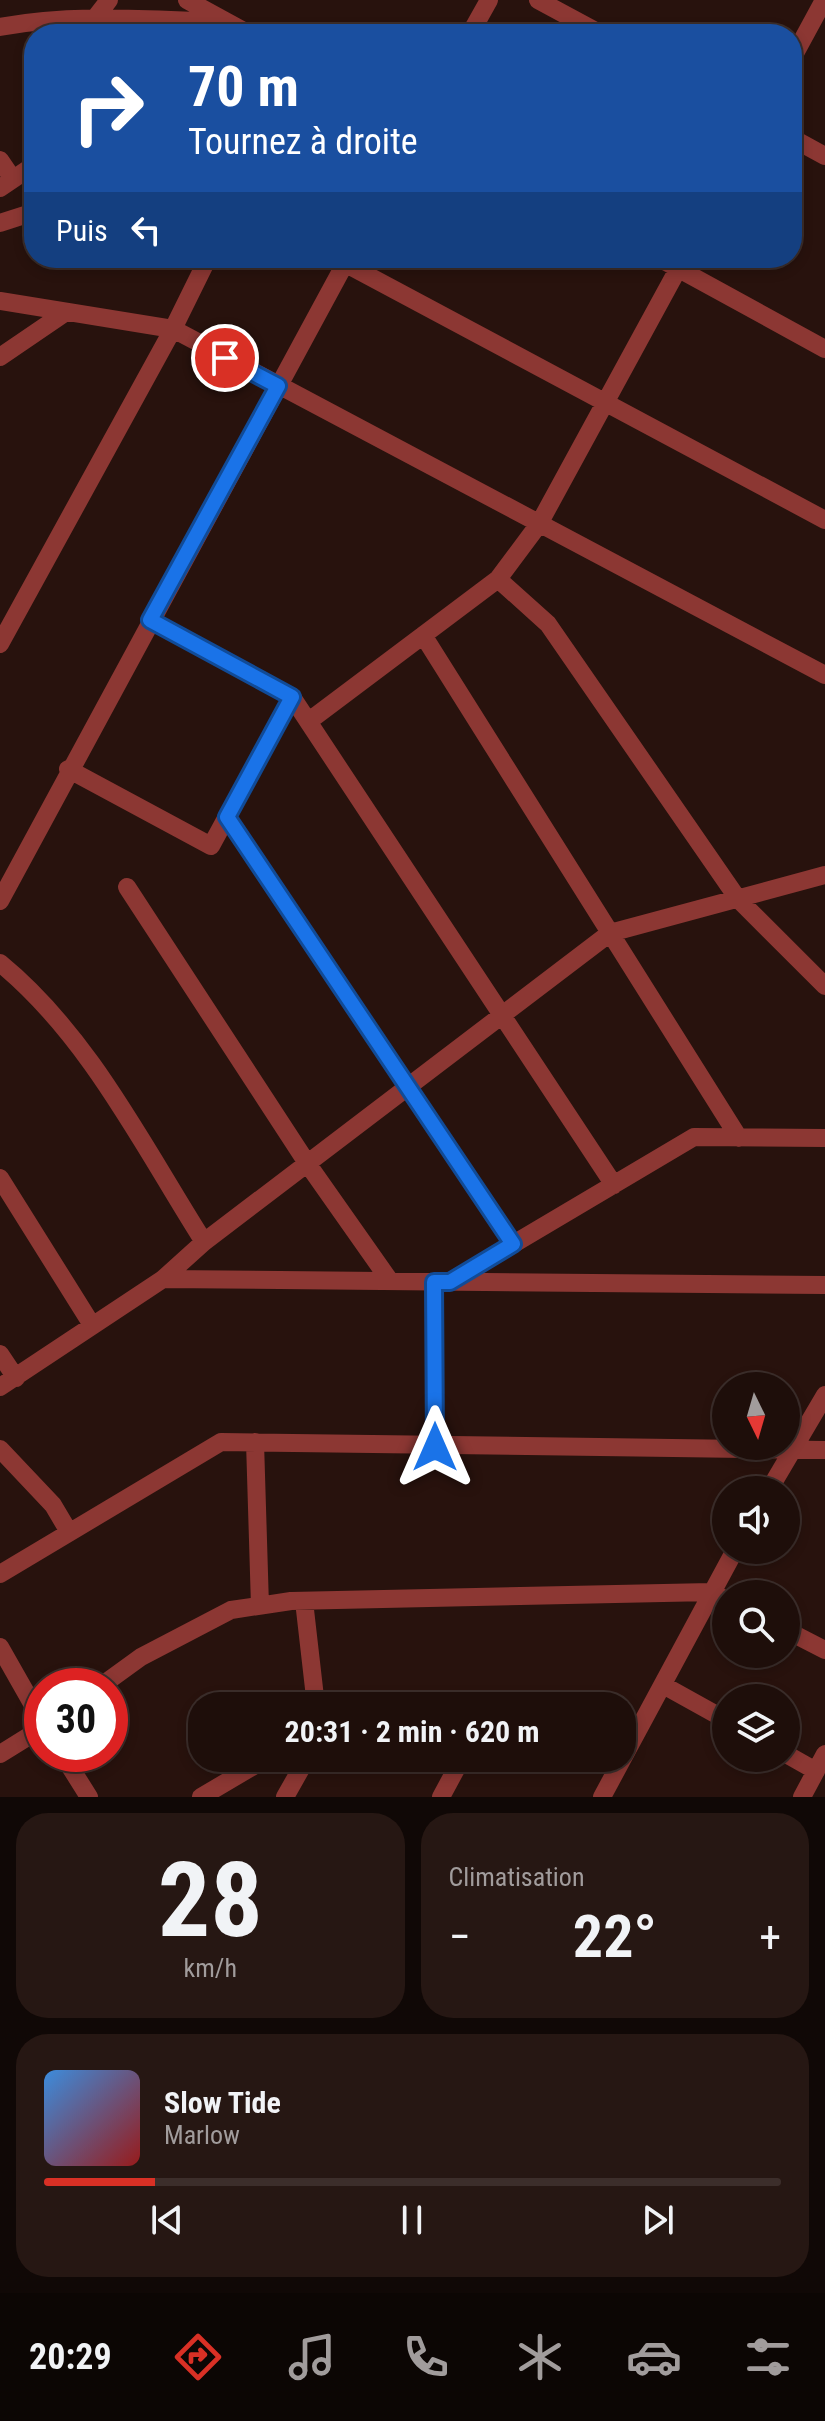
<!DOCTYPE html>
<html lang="fr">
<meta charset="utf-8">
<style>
:root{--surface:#1e0e0a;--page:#261713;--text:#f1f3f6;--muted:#a19c9c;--line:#3c2e2b;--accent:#d93025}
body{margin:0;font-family:"Roboto Condensed",sans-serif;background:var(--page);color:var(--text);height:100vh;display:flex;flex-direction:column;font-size:30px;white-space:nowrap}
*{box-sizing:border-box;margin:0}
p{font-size:26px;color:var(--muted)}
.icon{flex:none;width:44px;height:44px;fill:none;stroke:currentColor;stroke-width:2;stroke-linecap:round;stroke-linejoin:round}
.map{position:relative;height:1797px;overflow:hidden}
.drawer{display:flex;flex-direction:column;gap:16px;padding:16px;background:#100806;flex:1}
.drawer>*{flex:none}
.guide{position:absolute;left:24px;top:24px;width:778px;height:244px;border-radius:32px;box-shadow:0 4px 12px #0003,0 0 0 2px var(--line);background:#1a4fa0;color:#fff;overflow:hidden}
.needle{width:52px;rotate:175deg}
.tools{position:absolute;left:712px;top:1372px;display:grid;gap:16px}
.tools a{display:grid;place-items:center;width:88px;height:88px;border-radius:50%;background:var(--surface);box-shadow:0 4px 12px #0003,0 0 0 2px var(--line);font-size:40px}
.speed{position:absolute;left:24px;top:1668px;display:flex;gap:16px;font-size:40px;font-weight:700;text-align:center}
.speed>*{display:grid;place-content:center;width:104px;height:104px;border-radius:50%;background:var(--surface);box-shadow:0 4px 12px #0003,0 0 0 2px var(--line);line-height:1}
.speed .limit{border:12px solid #d22;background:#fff;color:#111}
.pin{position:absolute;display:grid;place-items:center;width:68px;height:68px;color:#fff;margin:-34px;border:4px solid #fff;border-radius:50%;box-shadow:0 2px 8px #0007}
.me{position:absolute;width:88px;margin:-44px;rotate:0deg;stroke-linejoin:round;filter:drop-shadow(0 0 6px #0008)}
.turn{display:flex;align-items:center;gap:28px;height:168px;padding:0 32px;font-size:36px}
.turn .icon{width:104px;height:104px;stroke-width:2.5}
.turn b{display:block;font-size:56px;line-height:68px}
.then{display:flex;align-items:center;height:76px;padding:0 32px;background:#0003;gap:16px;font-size:30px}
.big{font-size:60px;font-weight:700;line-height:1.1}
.drawer .card{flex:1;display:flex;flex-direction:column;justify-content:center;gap:12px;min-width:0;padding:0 28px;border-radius:32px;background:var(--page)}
.drawer .dial{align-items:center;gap:0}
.dial b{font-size:104px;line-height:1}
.song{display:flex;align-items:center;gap:24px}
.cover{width:96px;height:96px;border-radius:12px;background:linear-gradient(135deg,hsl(210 70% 55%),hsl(0 70% 35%))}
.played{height:8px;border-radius:4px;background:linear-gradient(90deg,var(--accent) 15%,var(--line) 15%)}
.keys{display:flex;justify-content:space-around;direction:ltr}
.heat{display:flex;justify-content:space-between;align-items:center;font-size:44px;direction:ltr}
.drawer .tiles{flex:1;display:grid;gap:16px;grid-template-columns:1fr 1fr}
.card:last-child{grid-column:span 2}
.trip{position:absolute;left:188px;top:1692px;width:448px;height:80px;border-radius:32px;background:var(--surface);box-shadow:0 4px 12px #0003,0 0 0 2px var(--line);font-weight:700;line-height:80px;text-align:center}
.dock{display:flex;height:128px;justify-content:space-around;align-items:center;background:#0c0604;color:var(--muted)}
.dock .icon{width:56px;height:56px}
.dock .active{color:var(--accent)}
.dock b{font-size:36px;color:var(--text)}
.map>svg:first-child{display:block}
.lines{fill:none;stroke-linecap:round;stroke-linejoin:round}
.minor{stroke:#8c3733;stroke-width:18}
.route-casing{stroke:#114b97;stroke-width:20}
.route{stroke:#1a73e8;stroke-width:14}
</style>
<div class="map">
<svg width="825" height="1797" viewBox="0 0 825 1797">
<rect width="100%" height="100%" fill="#28120d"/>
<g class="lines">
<path class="minor" d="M187 0 249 34
M538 0 601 34
M95 18 109 0
M0 27C75 13 151 20 227 22
M470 34 489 0
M792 59 824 0
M792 138 825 156
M0 160 13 179
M0 188 34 165
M0 223 34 212
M335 258 825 520
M659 258 825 349
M0 301 173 329 825 675
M0 357 66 312
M498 579 548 624 738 899 825 986
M150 620 292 697 614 1185
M423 635 739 1138
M0 644 173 329 208 258
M309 721 498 579 539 524 684 258
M68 769 211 846 292 697
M227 817 513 1244
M127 887 307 1163 390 1281
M0 901 348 258
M0 963C89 1036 143 1146 204 1242
M0 1178 92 1325
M163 1279 825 1285
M451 1281 694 1137 825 1138
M434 1282 435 1447
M0 1354 16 1378
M0 1387 163 1279 204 1242 610 933 825 875
M255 1442 260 1606
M0 1449 53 1505 69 1532
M769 1490 825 1395
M0 1574 221 1442 825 1450
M304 1601 316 1706
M786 1630 825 1650
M0 1647 42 1721
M663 1685 726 1720
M101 1686 141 1657 231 1610 291 1601 711 1592 726 1600
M0 1754 42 1728
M62 1754 89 1797
M786 1754 816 1771
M201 1797 267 1758
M285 1797 307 1758
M441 1797 462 1758
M602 1797 735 1550
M802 1797 825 1754"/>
</g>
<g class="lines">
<g class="route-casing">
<path id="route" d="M225 358 278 386 150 620 292 697 227 817 513 1244 450 1282H434L435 1447"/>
</g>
<use href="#route" class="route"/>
</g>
</svg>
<div class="tools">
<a><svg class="needle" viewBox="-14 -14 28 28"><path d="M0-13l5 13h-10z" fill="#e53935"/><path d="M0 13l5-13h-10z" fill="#a19c9c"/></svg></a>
<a><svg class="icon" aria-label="sound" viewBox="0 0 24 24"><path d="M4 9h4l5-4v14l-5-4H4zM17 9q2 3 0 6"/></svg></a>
<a><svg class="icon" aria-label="search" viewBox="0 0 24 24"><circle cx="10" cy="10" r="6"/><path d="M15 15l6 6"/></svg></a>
<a><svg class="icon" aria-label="layers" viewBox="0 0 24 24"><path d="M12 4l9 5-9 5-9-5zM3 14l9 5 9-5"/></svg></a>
</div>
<div class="speed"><div class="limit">30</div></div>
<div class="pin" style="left:225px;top:358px;background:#d93025"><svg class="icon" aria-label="arrive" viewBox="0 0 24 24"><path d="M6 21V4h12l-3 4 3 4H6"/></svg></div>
<svg class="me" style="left:435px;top:1447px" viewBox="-20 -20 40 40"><path d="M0-17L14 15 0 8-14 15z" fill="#1a73e8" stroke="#fff" stroke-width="4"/></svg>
<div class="trip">20:31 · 2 min · 620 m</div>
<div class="guide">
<div class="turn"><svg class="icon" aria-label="right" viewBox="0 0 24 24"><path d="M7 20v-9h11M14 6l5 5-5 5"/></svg><div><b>70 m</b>Tournez à droite</div></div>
<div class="then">Puis<svg class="icon" aria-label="left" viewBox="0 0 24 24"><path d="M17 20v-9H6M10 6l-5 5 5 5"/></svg></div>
</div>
</div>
<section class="drawer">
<div class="tiles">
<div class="card dial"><b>28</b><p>km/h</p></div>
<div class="card"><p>Climatisation</p>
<div class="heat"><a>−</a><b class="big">22°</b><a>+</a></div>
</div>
<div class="card">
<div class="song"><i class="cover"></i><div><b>Slow Tide</b><p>Marlow</p></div></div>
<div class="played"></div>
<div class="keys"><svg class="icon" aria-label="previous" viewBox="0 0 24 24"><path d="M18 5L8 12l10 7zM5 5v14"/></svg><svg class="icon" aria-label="pause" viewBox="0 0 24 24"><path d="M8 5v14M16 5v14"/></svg><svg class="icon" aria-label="next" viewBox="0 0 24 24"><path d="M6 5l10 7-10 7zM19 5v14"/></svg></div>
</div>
</div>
</section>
<nav class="dock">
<b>20:29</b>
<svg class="icon active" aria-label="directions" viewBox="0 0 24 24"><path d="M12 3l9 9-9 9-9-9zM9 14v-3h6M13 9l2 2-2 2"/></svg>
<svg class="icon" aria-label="music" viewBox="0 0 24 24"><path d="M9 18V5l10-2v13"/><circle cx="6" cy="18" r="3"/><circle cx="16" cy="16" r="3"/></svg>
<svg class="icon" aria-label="phone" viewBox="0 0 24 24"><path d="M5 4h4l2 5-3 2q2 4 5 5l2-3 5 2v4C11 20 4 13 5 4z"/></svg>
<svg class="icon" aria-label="climate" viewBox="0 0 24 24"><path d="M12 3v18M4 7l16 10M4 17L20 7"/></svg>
<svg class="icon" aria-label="car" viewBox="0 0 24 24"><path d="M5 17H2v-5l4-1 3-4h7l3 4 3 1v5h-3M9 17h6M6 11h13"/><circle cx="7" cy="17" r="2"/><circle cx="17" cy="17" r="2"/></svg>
<svg class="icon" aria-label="filters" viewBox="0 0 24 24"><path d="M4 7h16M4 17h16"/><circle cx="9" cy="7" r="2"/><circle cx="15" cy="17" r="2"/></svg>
</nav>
